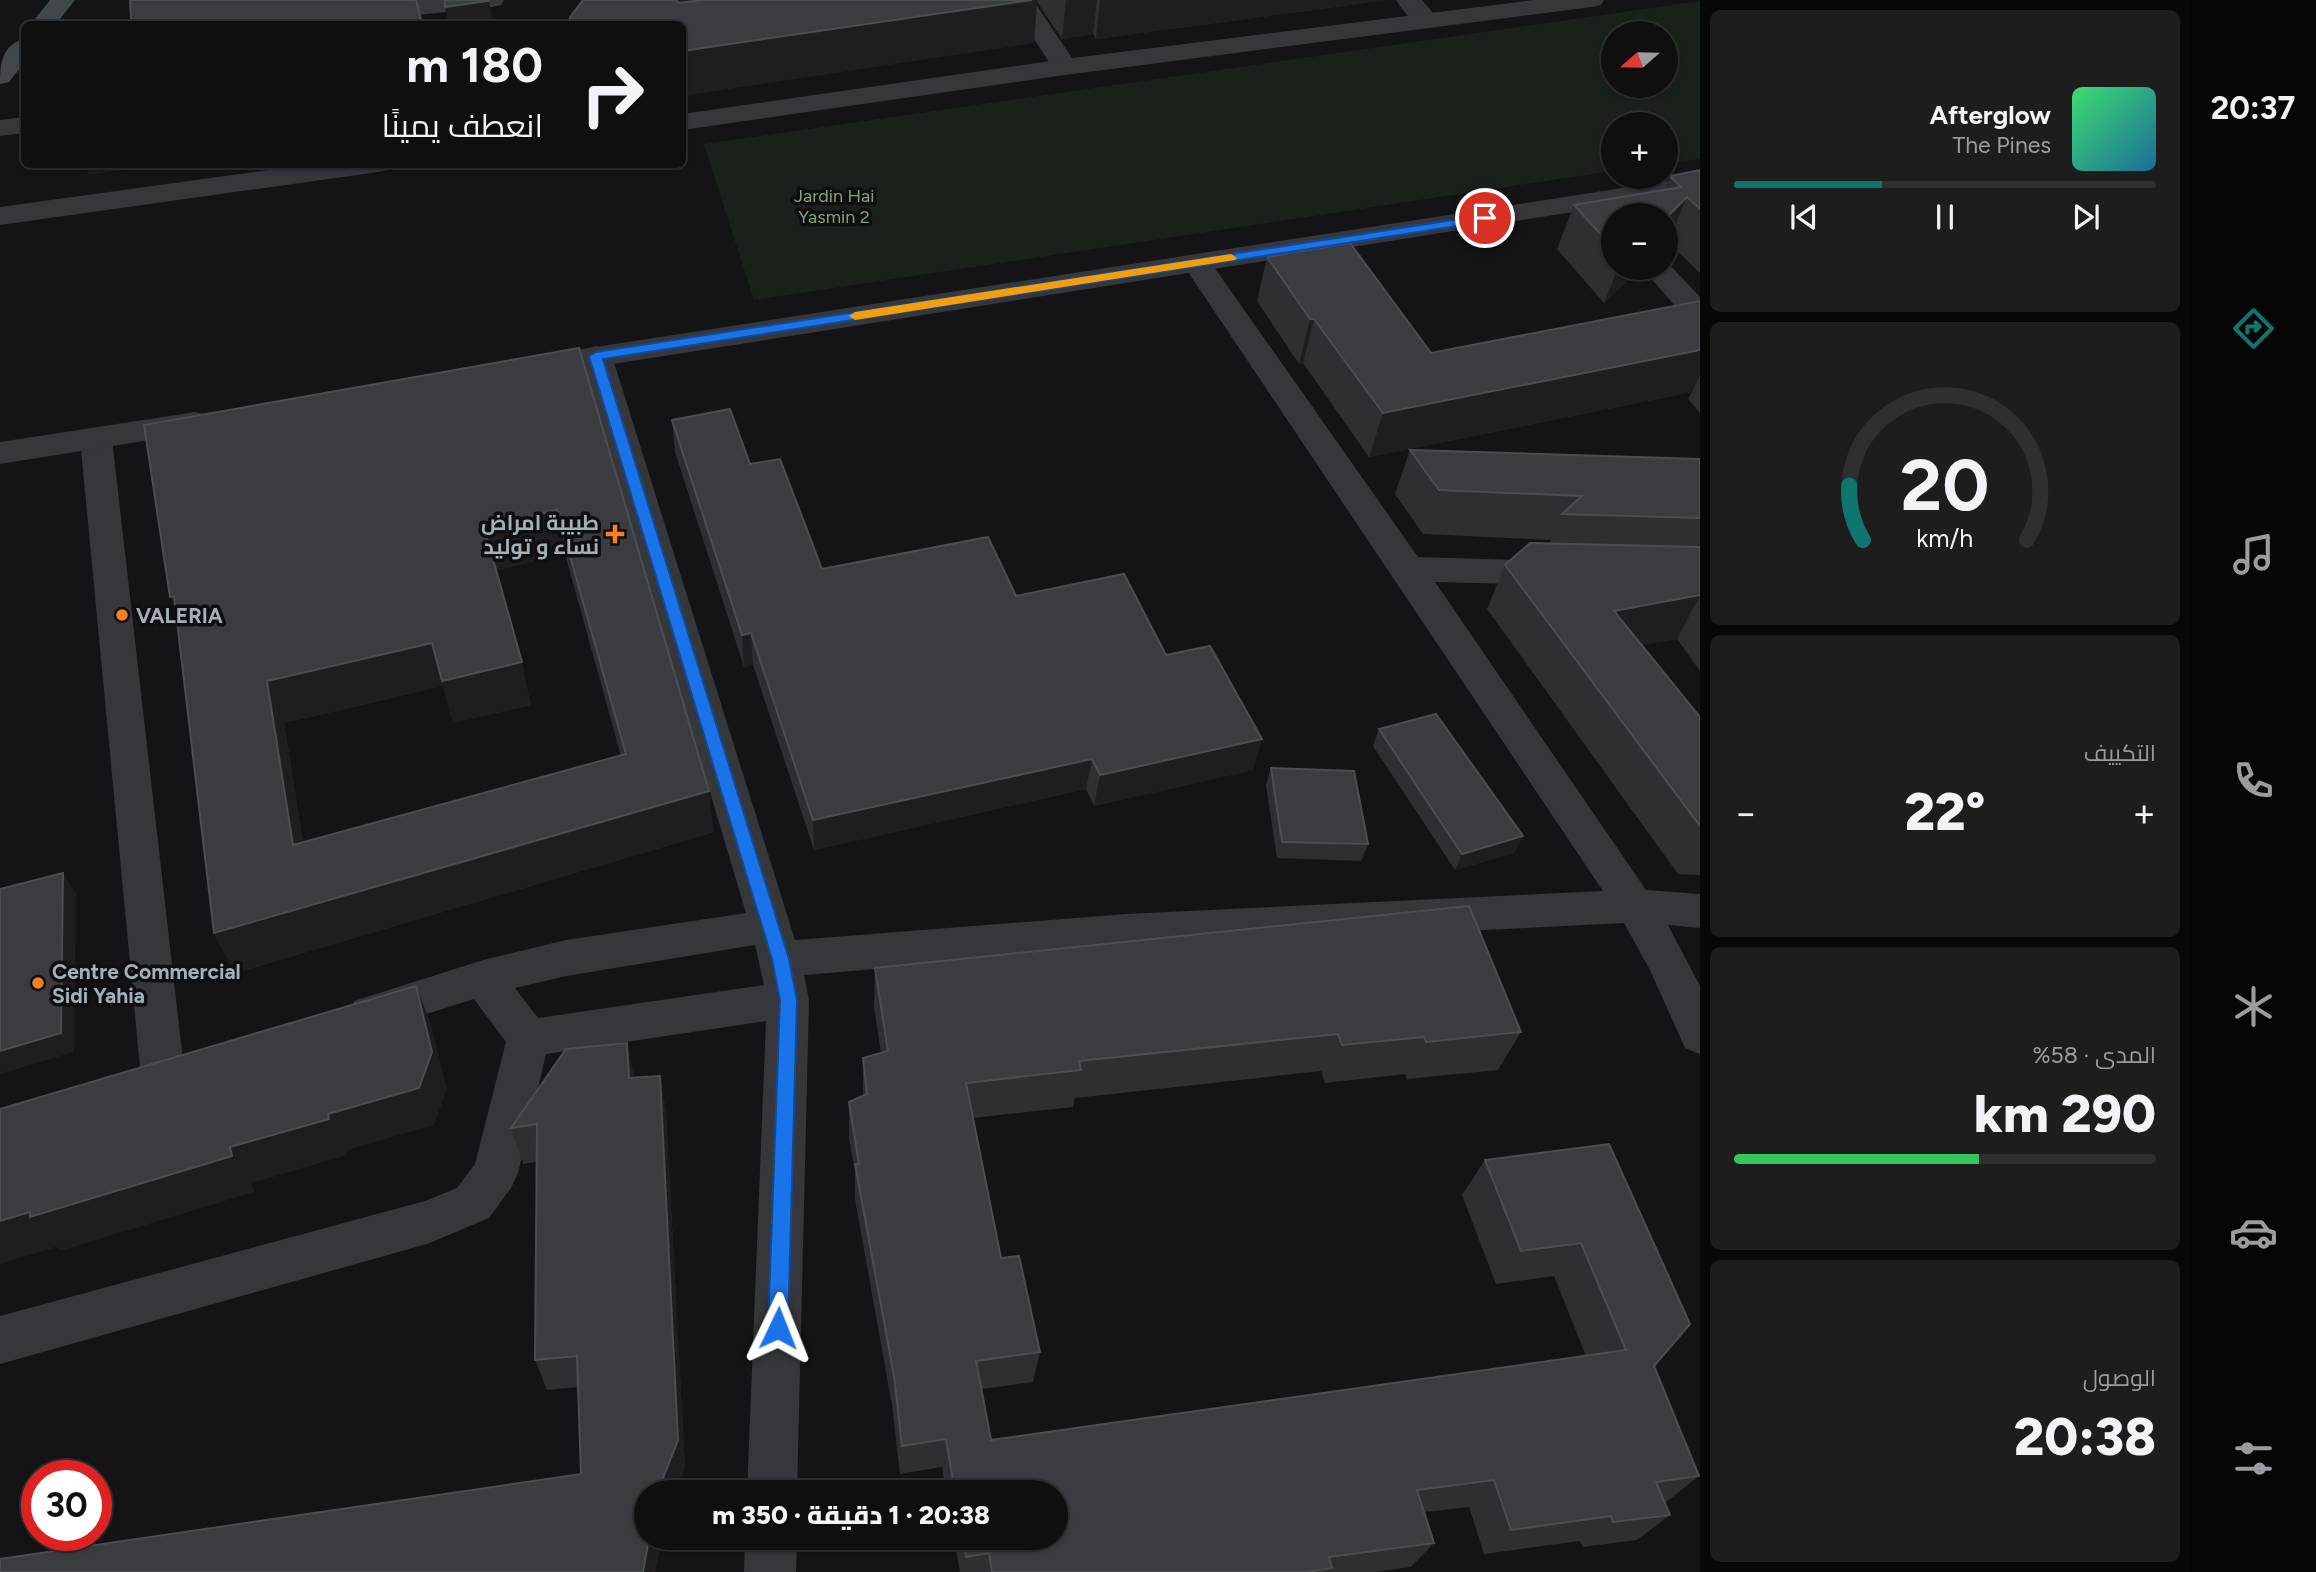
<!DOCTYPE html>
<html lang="ar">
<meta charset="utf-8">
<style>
:root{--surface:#0f0f10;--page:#1d1d1e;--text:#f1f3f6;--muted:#9b9c9f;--line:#2f2f30;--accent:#0f766e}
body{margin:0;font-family:Figtree,Cairo,sans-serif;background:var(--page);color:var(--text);direction:rtl;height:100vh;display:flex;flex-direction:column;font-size:26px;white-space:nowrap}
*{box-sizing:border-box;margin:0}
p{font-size:23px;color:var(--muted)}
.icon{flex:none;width:38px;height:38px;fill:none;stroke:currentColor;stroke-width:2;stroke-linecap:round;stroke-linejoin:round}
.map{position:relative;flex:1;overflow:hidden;direction:ltr}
.sheet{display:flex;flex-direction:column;gap:10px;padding:10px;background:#080809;width:490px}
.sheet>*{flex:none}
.guide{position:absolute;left:21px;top:21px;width:665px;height:147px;border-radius:10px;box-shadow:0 2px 5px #0004,0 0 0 2px var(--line);direction:rtl;background:#0f0f10;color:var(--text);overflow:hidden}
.needle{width:46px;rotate:250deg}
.buttons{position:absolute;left:1601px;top:21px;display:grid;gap:14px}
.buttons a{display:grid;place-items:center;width:77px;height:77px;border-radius:50%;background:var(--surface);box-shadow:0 2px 5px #0004,0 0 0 2px var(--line);font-size:35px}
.speed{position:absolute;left:21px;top:1460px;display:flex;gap:14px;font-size:35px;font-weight:700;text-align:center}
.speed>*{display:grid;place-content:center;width:91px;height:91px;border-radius:50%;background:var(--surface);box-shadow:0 2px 5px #0004,0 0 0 2px var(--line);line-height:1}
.speed .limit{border:10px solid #d22;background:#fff;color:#111}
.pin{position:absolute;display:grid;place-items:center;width:60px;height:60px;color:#fff;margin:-30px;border:4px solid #fff;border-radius:50%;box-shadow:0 2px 7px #0007}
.me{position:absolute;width:77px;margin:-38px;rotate:2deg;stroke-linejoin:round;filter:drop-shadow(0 0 5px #0008)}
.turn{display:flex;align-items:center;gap:24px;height:147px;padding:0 28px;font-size:32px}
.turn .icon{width:91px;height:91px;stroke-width:2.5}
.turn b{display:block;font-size:49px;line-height:60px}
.big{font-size:52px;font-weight:800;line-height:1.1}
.sheet .card{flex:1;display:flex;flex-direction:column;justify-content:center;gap:10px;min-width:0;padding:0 24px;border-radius:10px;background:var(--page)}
.sheet .dial{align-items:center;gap:0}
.dial svg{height:182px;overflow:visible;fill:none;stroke:var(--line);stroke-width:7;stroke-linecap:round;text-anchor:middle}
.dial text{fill:var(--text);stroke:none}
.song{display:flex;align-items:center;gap:21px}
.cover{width:84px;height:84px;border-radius:10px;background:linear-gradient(135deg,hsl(140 70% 55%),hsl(200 70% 35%))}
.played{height:7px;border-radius:4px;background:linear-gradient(90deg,var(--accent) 35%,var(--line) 35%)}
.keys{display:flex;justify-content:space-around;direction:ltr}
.heat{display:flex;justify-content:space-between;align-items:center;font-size:38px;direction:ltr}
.charge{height:10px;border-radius:5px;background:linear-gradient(90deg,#34c759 58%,var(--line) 0)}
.trip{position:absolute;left:634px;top:1480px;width:434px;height:70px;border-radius:35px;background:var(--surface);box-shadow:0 2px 5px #0004,0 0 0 2px var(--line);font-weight:800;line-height:70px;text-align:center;direction:rtl}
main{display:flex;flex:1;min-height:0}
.dock{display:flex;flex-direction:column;width:126px;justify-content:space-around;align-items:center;background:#060606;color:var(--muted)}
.dock .icon{width:49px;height:49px}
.dock .current{color:var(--accent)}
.dock b{font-size:32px;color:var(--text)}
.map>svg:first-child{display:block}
.green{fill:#1a211a;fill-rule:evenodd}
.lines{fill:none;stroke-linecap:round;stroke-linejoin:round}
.minor{fill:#35373b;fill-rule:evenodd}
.tertiary{fill:#35373b;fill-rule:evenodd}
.secondary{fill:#42474b;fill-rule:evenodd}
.wall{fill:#2d2f31;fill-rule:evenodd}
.shaded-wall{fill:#1e1e20}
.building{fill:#3a3c3f;stroke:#4a4e52;stroke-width:2;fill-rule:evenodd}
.route{fill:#1a73e8;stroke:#114b97;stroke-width:2}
.slow{fill:#f59e0b}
.poi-dot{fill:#ff7d23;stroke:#0f0f11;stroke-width:2.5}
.labels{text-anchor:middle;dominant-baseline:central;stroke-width:7;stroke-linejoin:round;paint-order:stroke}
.far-park-label{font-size:18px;fill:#82a47a;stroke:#0f0f11}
.poi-label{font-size:21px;font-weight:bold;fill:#a4afb7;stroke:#0f0f11;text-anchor:start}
</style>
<main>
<nav class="dock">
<b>20:37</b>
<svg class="icon current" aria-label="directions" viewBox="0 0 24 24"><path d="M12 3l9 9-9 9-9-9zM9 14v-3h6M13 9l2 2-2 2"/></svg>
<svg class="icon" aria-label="music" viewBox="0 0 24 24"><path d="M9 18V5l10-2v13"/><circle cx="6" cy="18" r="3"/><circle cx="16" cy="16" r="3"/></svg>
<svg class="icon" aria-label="phone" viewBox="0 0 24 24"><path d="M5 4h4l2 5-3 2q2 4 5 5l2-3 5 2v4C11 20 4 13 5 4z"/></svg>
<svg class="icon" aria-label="climate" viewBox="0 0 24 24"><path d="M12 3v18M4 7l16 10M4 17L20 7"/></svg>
<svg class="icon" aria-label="car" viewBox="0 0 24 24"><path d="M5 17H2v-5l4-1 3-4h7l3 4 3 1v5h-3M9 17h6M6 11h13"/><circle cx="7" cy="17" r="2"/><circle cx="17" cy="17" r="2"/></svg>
<svg class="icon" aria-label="filters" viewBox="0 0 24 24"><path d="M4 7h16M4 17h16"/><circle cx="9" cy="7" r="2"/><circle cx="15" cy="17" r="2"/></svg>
</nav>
<section class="sheet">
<div class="card">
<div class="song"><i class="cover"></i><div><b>Afterglow</b><p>The Pines</p></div></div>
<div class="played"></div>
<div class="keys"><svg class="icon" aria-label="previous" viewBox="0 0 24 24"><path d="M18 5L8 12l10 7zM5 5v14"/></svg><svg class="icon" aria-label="pause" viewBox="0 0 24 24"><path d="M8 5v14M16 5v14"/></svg><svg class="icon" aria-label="next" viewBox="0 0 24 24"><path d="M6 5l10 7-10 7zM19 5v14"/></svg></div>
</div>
<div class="card dial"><svg viewBox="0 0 100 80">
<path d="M14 69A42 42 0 1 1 86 69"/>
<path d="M14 69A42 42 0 0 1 8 45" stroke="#0f766e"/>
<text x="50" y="56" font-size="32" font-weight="700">20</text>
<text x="50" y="72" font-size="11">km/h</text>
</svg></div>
<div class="card"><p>التكييف</p>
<div class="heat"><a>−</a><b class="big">22°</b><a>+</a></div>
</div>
<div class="card"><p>المدى · 58%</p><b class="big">290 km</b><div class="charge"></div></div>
<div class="card"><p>الوصول</p><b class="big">20:38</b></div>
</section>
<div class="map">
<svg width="1700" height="1572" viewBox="0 0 1700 1572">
<rect width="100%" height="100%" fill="#141416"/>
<path class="green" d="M1700 1V159L1666 164V124H1614L1613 171 754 300 704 144ZM1614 33H1666V86H1614Z"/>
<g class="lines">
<path class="minor" d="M406 0H504L501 5 492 7 333 24H263L267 19 276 16Z
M1009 0H1033L1078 67 1074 73 1065 75 1056 73Z
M1396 0H1422L1440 21 1436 26C1417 31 1406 15 1396 0Z
M24 117V133L0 136V120Z
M1197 254 1207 257 1418 557 1554 561 1566 564 1571 573 1566 582 1554 585 1435 582 1646 890 1700 894V928L1668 925 1700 986V1054L1685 1048 1650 970 1624 923 1126 948 804 975 809 1000 797 1493H747L766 1021 546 1054 518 1173 511 1188 489 1218 427 1244 0 1364V1316L425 1201 457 1188 475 1164 506 1042 474 999 369 1032 354 1027 348 1014 354 1001 483 960 566 940 746 913 580 356 585 349 596 346 607 349 612 356 795 940 1126 914 1603 891 1182 263 1187 257ZM755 945 764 985 538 1018 515 988 566 976Z
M1666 261 1700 297V324L1689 322 1642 268H1666Z
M96 428 107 431 112 439 185 1078 178 1092 163 1097 148 1092 141 1078 80 439 85 431Z
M745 1538H797L796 1572H744Z"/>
<path class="tertiary" d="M1533 0H1604L1601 5 1592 7 1065 75 682 130V114L1065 59Z
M313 164H392L388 170 378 172 0 225V207Z
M1700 176V192L531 377 520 374 515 367 520 360 531 357Z
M195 412 206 415 211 423 206 431 0 464V442Z"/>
<path class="secondary" d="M50 0H75L56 24H31Z
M24 39V63L9 82 0 84C0 64 2 45 24 39Z"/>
</g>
<path class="wall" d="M583 0H1387L1096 39 1093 34 1062 39 1037 2 1034 43Z
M1700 170V273L1668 242 1614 215V268H1641L1604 303 1557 249 1574 205 1664 190 1670 176Z
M1267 257 1431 353 1700 301V413L1688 399 1692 392 1369 457 1303 363 1299 364 1257 301Z
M579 348 714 832 235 973 214 933 176 611ZM565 554 621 756 303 842 284 723 443 686 453 723 531 705 496 570Z
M672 420 750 464 822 569 1016 596 1166 655 1253 770 1094 806 1086 789 814 850 753 665 744 667 675 452Z
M1410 450 1700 459V671L1677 639 1642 645 1700 717V875L1678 874 1487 609 1505 565 1550 543 1551 540 1423 534 1395 494Z
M1379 729 1523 836 1514 853 1455 870 1373 746Z
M1271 768 1368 844 1361 861 1277 858 1266 785Z
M875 968 1521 1032 1498 1070 1407 1079 1405 1074 1325 1083 1321 1071 1075 1098 1073 1107 973 1118 1001 1258 1040 1352 1033 1382 982 1389 991 1440 1586 1356 1554 1276 1496 1284 1462 1195 1485 1160 1609 1144 1654 1366 1699 1476 1665 1503 1670 1515 1637 1540 1583 1547 1580 1541 1484 1554 1469 1507 1425 1512 1434 1543 1411 1567 1375 1572H960L954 1538H1055V1493H946L942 1467 900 1474 892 1405 855 1199V1172L849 1138V1102L863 1096V1058L881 1053 874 1007Z
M660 1076 666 1113 685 1468 646 1538H662L655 1572 581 1474 578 1387 547 1390 535 1360 537 1162 523 1164 511 1128 634 1078Z"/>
<path class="shaded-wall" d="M676 0H921L686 30Z
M1032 0H1037L1034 43 682 96V51Z
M1066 0H1097L1093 34 1062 39Z
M1100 0H1387L1096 39Z
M489 1 493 24H448L445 7Z
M85 164H166L89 175Z
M1687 197 1668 242 1666 244V218Z
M1618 268H1641L1604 303Z
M1310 319H1314L1303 363 1299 364Z
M1700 350V375L1692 392 1369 457 1383 413Z
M557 510 565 554 494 571 484 527Z
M1700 595 1677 639 1592 654 1614 611Z
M174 596 189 641 170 597Z
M751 633 753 665 744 667 742 635Z
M432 643 522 662 531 705 453 723 443 686 284 723 310 886 293 845 267 681Z
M1262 739 1253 770 1094 806 1100 775Z
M1092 759 1086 789 814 850 813 820Z
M709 791 714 832 235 973 214 933Z
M1523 836 1514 853 1455 870 1462 854Z
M63 873 76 893 74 1052 0 1074V1051Z
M416 986 431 1024 447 1089 434 1125 347 1150V1155L252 1183 254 1192 60 1251 56 1247 0 1264V1221L230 1147 328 1114Z
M627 1043 635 1080 629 1078Z
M660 1076 666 1113 685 1468 675 1493H657Z
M649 1538H662L655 1572H643Z"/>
<path class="building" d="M130 0H416L422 24H96L131 20Z
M445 0H489V1L445 7Z
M583 0H676L679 3 702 0H1032L682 51V24H570V17Z
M1700 170V209L1687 197 1666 218V215H1614V249L1574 205 1681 187 1670 176Z
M1350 243 1431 353 1700 301V350L1383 413 1314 319H1310L1267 257Z
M579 348 709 791 214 933 174 596 170 597 144 425ZM557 510 626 754 293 845 267 681 432 643 442 681 522 662 484 527Z
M730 409 750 464 780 459 822 569 988 537 1016 596 1124 574 1166 655 1210 646 1262 739 1100 775 1092 759 813 820 751 633 742 635 672 420Z
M1410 450 1700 459V518L1562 514 1582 496 1439 490Z
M1530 543 1700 547V595L1614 611 1700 717V826L1505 565Z
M1436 714 1523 836 1462 854 1379 729Z
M1271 768 1354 771 1368 844 1282 842Z
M63 873 61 1033 0 1051V889Z
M1469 906 1521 1032 1426 1042 1424 1037 1342 1045 1338 1034 1079 1061 1081 1070 966 1083 1001 1258 1019 1256 1040 1352 976 1361 991 1440 1626 1350 1581 1243 1521 1251 1485 1160 1609 1144 1690 1324 1654 1366 1699 1476 1656 1482 1670 1515 1613 1522 1611 1516 1511 1530 1494 1480 1417 1490 1434 1543 1329 1557 1332 1568 1307 1572H992L989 1553 966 1557 963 1538H1055V1493H955L946 1439 902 1446 894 1376 855 1164H859L849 1102 867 1094 863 1058 888 1051 875 968Z
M416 986 432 1052 419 1088 328 1114 329 1119 230 1147 232 1156 30 1217V1212L0 1221V1109Z
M627 1043 629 1078 660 1076 678 1440 657 1493H646V1538H649L643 1572H0V1559L581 1474 577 1356 535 1360 537 1124 511 1128 566 1049Z"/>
<path class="route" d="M1485 215 1491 218 1489 221 603 359 789 959 797 1000 788 1328 785 1335 778 1338 771 1335 768 1328 780 1000 772 959 589 356 596 352Z"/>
<path class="slow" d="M1231 254 1237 258 1235 260 855 320 849 316 855 312Z"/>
<g class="poi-dot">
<path d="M611.5 523.5h7v7h7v7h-7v7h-7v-7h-7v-7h7z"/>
<circle cx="122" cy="615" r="7"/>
<circle cx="38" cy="983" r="7"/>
</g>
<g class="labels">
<g class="far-park-label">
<text x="834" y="196">Jardin Hai<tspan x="834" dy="21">Yasmin 2</tspan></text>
</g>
<g class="poi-label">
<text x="599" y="522" text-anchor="end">طبيبة امراض<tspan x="599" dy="24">نساء و توليد</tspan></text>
<text x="136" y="615">VALERIA</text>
<text x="52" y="971">Centre Commercial<tspan x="52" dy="24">Sidi Yahia</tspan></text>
</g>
</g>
</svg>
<div class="buttons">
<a><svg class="needle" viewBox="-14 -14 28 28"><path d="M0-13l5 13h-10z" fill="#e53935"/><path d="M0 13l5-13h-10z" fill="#9b9c9f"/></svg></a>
<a>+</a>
<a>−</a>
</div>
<div class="speed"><div class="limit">30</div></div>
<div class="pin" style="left:1485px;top:218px;background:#d93025"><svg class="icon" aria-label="arrive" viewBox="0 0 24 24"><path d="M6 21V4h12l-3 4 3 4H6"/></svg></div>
<svg class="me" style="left:778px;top:1328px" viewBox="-20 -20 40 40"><path d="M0-17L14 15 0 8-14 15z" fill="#1a73e8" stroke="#fff" stroke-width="4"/></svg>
<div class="trip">20:38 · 1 دقيقة · 350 m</div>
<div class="guide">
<div class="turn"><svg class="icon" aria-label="right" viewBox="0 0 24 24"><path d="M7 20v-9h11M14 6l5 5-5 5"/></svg><div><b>180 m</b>انعطف يمينًا</div></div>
</div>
</div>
</main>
